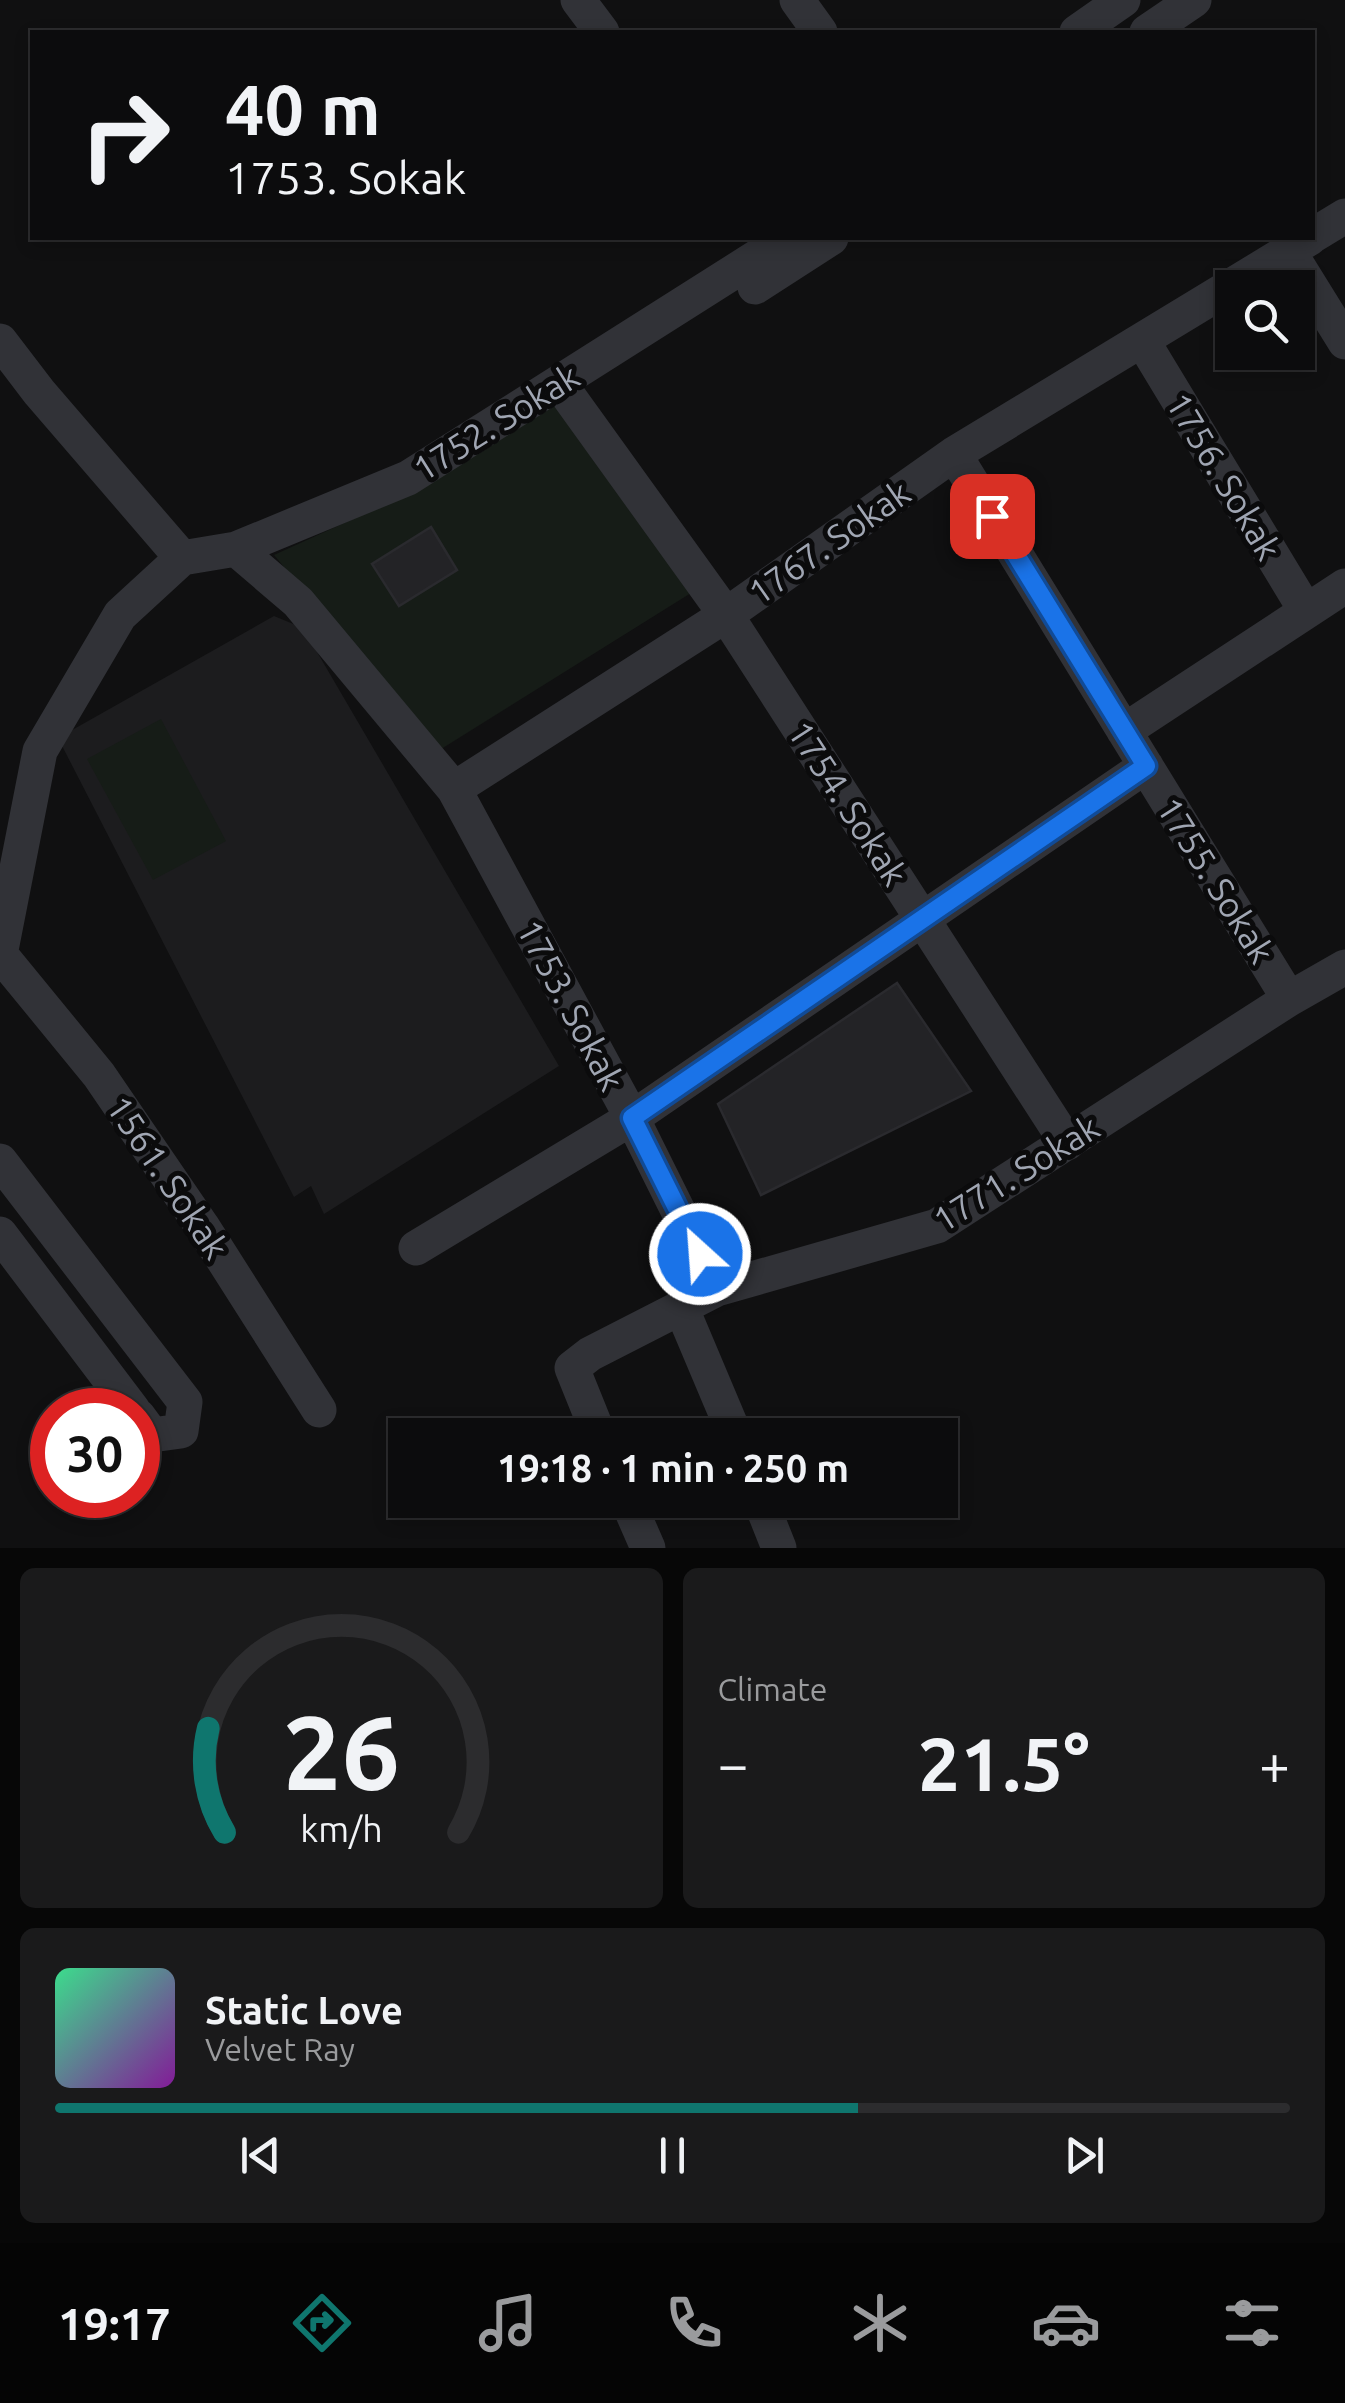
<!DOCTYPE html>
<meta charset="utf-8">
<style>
:root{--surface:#0c0c0d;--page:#1a1a1b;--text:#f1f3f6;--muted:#9a9b9d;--line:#2c2c2e;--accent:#0f766e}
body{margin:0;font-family:Ubuntu,sans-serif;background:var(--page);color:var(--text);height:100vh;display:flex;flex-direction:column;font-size:38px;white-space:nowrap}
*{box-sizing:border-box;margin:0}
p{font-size:32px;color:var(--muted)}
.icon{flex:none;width:55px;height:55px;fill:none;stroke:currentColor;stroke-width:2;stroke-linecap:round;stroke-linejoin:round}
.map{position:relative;height:1548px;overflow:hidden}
.sheet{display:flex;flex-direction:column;gap:20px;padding:20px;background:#070707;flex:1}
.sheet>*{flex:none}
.guide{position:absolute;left:30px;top:30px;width:1285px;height:210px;border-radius:0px;box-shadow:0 5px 15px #0003,0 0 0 2px var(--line);background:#0c0c0d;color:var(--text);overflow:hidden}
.tools{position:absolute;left:1215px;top:270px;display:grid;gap:20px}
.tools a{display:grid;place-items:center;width:100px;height:100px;border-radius:0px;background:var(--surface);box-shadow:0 5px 15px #0003,0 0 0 2px var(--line);font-size:50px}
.speed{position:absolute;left:30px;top:1388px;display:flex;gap:20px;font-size:50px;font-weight:700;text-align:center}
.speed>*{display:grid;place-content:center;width:130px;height:130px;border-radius:50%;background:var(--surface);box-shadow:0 5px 15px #0003,0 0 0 2px var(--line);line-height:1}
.speed .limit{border:15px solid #d22;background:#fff;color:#111}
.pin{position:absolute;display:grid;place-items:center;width:85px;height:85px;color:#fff;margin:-42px;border-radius:20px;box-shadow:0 5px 15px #0006}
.me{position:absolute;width:110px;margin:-55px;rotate:334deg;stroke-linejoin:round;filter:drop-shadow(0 0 8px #0008)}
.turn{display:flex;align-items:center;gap:35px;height:210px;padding:0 30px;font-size:45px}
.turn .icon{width:130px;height:130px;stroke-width:2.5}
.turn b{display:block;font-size:70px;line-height:85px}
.big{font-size:75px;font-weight:600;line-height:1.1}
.sheet .card{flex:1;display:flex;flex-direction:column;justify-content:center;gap:15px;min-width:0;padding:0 35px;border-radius:15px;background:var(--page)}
.sheet .dial{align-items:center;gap:0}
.dial svg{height:260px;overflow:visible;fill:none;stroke:var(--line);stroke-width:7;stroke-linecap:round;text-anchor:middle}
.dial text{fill:var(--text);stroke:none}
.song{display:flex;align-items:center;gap:30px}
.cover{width:120px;height:120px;border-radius:15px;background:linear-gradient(135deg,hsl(150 70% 55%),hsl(290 70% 35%))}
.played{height:10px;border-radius:5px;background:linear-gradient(90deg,var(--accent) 65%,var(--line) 65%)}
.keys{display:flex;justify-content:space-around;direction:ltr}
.heat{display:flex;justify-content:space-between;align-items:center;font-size:55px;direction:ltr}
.sheet .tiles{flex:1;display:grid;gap:20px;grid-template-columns:1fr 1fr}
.card:last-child{grid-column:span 2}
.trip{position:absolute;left:388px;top:1418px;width:570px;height:100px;border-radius:0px;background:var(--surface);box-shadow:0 5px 15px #0003,0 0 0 2px var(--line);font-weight:600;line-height:100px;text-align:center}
.menu{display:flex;height:160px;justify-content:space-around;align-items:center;background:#050505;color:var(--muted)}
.menu .icon{width:70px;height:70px}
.menu .current{color:var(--accent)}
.menu b{font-size:45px;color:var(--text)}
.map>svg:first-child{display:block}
.built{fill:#1c1c1e}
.green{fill:#161c17}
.building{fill:#232326;stroke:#2a2a2e;stroke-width:2.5}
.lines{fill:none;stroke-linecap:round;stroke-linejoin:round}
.minor{stroke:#313237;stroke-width:35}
.route-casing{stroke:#114b97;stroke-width:25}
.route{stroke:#1a73e8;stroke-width:18}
.labels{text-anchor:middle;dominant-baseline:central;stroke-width:10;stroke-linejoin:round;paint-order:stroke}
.street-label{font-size:35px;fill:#a0a6b3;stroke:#0b0b0c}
</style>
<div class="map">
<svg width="1345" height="1548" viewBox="0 0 1345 1548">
<rect width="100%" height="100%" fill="#101011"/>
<path class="built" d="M274 616 303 628 559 1066 324 1214 311 1186 294 1197 58 738Z"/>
<path class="green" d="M555 396 691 593 438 751 274 555 432 483Z
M161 719 226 841 153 880 87 759Z"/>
<path class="building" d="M431 527 457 570 399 606 372 564Z
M897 983 971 1091 761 1195 718 1104Z"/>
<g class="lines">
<path class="minor" d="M578 0 602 32
M797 0 820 32
M1077 32 1123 0
M1147 32 1194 0
M1312 236 1345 216
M1288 250 1345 342
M755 287 831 238
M1142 340 1306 611
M0 341 39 392 182 558
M559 383 726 615 1067 1143
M954 454 1289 999
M236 549 298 602 454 789 632 1118 717 1289 590 1354 572 1368 599 1435
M182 558 236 549 408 478 787 238
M1124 731 1345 586
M454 789 726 615 954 454 1310 238
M0 954 99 1075 202 1226 319 1410
M0 955 40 751 120 615 182 558
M0 1161 185 1402 181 1431 152 1435 138 1416
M0 1234 133 1410
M416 1248 632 1118 1146 766
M717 1289 937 1226 1289 999 1345 967
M681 1307 735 1435
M627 1500 648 1548
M760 1500 779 1548"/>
</g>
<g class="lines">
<g class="route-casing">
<path id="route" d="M700 1254 632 1118 1146 766 992 516"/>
</g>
<use href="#route" class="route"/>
</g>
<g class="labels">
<g class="street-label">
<text transform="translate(496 422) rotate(-32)">1752. Sokak</text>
<text transform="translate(1224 476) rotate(59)">1756. Sokak</text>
<text transform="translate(829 542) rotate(-35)">1767. Sokak</text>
<text transform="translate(848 803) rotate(57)">1754. Sokak</text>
<text transform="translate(1216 880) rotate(58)">1755. Sokak</text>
<text transform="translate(571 1005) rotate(62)">1753. Sokak</text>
<text transform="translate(1016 1173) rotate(-32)">1771. Sokak</text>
<text transform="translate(168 1177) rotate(56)">1561. Sokak</text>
</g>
</g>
</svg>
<div class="tools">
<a><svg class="icon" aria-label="search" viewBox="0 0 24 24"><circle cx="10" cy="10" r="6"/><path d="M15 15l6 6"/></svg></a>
</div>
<div class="speed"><div class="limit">30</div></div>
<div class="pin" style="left:992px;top:516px;background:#d93025"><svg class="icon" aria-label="arrive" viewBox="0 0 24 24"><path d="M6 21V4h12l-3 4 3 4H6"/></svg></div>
<svg class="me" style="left:700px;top:1254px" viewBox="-20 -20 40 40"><circle r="17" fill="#1a73e8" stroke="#fff" stroke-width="3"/><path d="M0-11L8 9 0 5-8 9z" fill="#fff"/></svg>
<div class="trip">19:18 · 1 min · 250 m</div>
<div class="guide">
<div class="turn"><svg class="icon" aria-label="right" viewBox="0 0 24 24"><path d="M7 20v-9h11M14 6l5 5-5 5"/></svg><div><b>40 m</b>1753. Sokak</div></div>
</div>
</div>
<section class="sheet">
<div class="tiles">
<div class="card dial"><svg viewBox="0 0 100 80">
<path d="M14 69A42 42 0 1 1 86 69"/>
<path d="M14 69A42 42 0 0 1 9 37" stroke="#0f766e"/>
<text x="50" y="56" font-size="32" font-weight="700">26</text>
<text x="50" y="72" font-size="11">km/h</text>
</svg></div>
<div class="card"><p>Climate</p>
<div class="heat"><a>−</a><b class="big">21.5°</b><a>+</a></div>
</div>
<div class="card">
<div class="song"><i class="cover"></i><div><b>Static Love</b><p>Velvet Ray</p></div></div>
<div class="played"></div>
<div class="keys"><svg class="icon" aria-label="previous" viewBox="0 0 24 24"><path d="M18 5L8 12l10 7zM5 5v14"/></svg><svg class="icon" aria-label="pause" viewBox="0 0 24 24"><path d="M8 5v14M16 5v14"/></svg><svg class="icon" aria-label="next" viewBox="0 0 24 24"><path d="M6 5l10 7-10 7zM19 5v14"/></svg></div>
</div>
</div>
</section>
<nav class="menu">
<b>19:17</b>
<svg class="icon current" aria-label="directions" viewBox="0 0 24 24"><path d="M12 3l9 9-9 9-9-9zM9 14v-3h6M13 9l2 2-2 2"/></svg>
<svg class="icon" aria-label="music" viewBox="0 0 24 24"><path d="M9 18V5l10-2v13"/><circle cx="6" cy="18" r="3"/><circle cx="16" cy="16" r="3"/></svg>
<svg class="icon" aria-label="phone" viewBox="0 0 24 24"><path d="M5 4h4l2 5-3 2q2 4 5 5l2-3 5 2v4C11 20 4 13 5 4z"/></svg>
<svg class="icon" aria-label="climate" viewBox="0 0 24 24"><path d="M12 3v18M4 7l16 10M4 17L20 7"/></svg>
<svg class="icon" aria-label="car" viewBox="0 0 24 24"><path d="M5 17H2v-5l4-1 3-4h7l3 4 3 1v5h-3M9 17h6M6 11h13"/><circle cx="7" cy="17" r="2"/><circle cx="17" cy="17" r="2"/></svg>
<svg class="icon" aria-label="filters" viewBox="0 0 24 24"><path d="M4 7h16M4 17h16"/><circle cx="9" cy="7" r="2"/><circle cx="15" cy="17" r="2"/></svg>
</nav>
